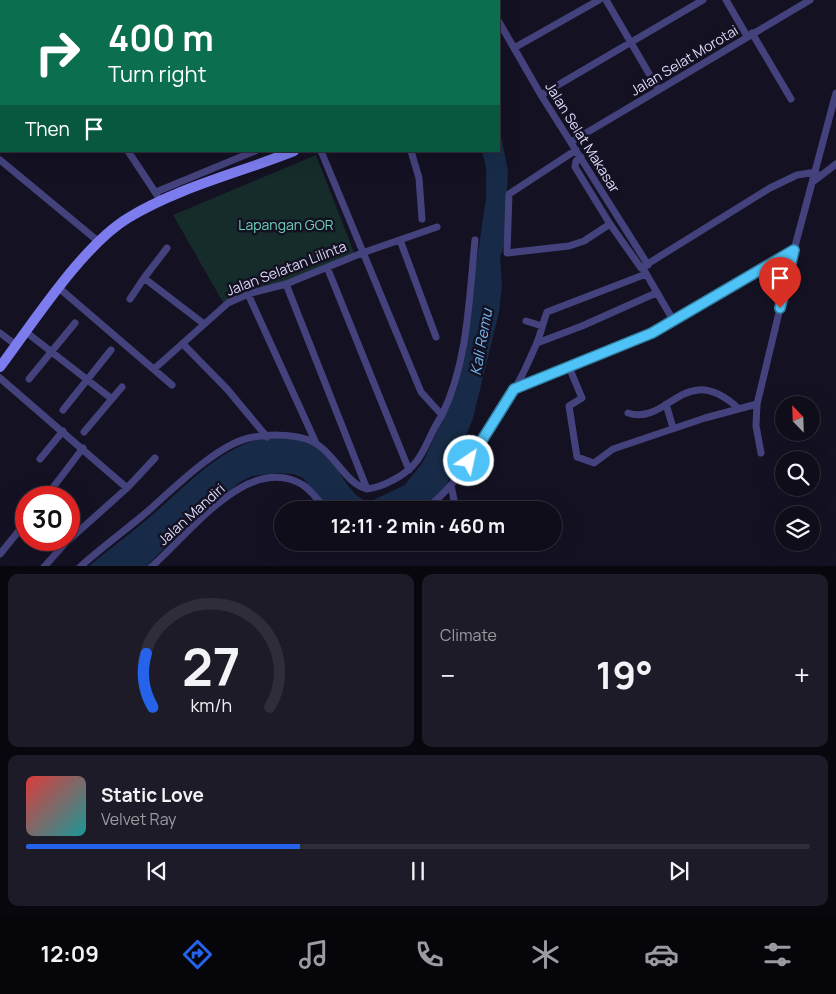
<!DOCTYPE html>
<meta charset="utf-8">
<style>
:root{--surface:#0f0d1a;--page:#1d1b27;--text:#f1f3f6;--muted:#9b9ca2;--line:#2f2d39;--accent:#2563eb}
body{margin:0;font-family:Manrope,sans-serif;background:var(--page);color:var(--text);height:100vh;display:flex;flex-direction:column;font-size:19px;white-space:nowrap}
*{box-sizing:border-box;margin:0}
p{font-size:16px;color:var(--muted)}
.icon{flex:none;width:28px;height:28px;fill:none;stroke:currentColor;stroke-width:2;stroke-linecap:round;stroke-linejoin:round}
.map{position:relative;height:566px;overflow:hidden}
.sheet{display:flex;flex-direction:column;gap:8px;padding:8px;background:#08070e;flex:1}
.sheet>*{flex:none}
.top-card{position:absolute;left:0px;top:0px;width:500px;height:152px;box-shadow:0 5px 20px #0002,0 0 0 1px var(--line);background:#0b6e4f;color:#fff;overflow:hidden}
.needle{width:32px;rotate:337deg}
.tools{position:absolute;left:775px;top:396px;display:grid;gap:10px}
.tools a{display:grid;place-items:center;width:45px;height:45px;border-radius:50%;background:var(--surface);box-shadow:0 5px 20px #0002,0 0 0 1px var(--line);font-size:25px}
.speed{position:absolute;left:15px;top:486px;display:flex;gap:10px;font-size:25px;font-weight:700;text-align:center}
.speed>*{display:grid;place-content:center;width:65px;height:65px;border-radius:50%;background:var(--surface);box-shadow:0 5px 20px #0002,0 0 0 1px var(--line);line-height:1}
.speed .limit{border:8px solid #d22;background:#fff;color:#111}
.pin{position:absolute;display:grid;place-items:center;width:42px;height:42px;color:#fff;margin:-51px -21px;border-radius:50% 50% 50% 0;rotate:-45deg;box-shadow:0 0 5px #0007}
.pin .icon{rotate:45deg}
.me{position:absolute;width:55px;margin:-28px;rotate:34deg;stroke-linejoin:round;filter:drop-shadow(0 0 4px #0008)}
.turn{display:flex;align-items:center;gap:18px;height:105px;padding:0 25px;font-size:22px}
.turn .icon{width:65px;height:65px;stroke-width:2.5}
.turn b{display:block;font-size:35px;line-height:42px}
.then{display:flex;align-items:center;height:48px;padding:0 25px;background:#0003;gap:10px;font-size:19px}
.big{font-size:38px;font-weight:700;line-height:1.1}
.sheet .tile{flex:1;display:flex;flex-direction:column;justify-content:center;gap:8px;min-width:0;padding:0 18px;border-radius:10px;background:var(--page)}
.sheet .dial{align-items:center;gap:0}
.dial svg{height:130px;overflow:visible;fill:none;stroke:var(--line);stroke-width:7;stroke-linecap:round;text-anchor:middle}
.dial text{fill:var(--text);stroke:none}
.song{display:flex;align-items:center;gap:15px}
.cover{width:60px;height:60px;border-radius:8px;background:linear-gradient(135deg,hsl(0 70% 55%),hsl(180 70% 35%))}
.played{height:5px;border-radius:2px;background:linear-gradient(90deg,var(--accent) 35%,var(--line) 35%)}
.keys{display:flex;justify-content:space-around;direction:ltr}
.heat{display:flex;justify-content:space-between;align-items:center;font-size:28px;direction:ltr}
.sheet .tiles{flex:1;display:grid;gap:8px;grid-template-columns:1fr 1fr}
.tile:last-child{grid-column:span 2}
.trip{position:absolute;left:274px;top:501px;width:288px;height:50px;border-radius:25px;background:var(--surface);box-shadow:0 5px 20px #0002,0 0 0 1px var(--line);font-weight:700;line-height:50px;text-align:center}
.dock{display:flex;height:80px;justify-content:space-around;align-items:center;background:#06050a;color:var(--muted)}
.dock .icon{width:35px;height:35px}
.dock .on{color:var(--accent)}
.dock b{font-size:22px;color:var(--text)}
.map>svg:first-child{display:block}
.green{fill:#152c2b}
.water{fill:#172b48}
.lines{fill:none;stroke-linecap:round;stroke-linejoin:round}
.street{stroke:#44427c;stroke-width:7}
.secondary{stroke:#7c7cee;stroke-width:10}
.route-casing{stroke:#337fa1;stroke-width:12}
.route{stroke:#4fc3f7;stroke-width:9}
.labels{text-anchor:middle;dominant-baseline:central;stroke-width:5;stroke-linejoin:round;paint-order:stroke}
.street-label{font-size:14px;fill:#dcd9fa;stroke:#141123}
.park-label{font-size:14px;fill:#6dd1b6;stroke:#141123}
.water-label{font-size:15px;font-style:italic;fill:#74b7ed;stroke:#141123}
</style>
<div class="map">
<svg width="836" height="567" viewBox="0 0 836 567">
<rect width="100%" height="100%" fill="#141123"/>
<path class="green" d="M316 155 355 255 224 304 173 215Z"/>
<path class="water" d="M499 126 508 171 504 246 500 257 502 286 499 312 473 418 447 484 433 500 421 510H330L303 478 293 474 280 473 252 476 240 482 199 515 146 566 88 567C112 547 137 529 159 509 202 471 248 419 311 443 338 453 342 494 369 502L405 485 423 462 458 385 486 199V167L482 151H499Z"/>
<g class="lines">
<path class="street" d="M79 0 80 1
M272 0 273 1
M332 0 334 1
M606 0 658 89
M726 0 747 36
M144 1 146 0
M300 1 302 0
M0 9H1
M499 22 541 95 648 265
M752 33 791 99
M514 48 599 0
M0 94 1 93
M541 95 703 0
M571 142 810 0
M576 150 509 194 507 253 569 246 584 241 610 224
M128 151 157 195
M411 151 419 178 422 219
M581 157 576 161 575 167 610 224 641 268 770 188 797 175 816 172
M0 160 99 242
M814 181 836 164
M156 192 255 151
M400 240 436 337
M327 267 409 470
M644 270 673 320
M144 278 167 248
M286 284 367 489
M59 288 172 385
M248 294 316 443
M130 299 144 278 204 324
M526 321 542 326
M26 332 112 399
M0 333 16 345
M537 343 582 326 656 293
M183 344 227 389 267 437
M569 367 582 398 569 406 577 457 594 463 613 449 705 418 757 404
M154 369 228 303 248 294 286 284 362 253 437 227
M0 378 127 488
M29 379 75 323
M514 389 652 333 794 250
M666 404 673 428
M63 410 111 350
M628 413C669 426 684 359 738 408
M442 415C468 362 469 298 475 240
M84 432 122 387
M761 453 756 426 757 404 794 250 836 93
M40 459 63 431
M451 485 456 510
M45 498 83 448
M425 510C469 475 514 397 536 345 541 334 543 322 547 312L646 274
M69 540 127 488 155 458
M0 554 26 522
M44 567 68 540
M80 567C102 547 126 530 148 511 173 489 217 445 249 438 267 434 289 434 306 439 333 447 344 484 367 489 377 488 384 485 393 480 425 464 424 442 442 415L421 392 321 151
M151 567C188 536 248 451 303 485 312 491 319 501 326 510"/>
<path class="secondary" d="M489 1 491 0
M0 367C33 323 82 246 128 218 179 187 239 173 294 151"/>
</g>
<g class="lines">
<g class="route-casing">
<path id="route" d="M469 461 514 389 652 333 794 250 780 308"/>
</g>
<use href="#route" class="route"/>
</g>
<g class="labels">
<g class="street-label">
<text transform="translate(684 60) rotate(-31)">Jalan Selat Morotai</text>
<text transform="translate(583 137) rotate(58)">Jalan Selat Makasar</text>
<text transform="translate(286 268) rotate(-21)">Jalan Selatan Lilinta</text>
<text transform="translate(191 514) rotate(-42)">Jalan Mandiri</text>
</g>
<g class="park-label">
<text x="286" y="224">Lapangan GOR</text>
</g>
<g class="water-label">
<text transform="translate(481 342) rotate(-80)">Kali Remu</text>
</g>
</g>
</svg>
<div class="tools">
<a><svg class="needle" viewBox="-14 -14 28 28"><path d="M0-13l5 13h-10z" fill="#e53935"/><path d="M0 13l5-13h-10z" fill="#9b9ca2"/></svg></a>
<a><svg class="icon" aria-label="search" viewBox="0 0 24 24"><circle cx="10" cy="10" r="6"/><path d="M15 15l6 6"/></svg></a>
<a><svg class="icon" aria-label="layers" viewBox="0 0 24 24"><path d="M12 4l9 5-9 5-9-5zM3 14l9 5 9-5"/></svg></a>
</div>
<div class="speed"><div class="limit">30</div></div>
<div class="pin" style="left:780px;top:308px;background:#d93025"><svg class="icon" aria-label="arrive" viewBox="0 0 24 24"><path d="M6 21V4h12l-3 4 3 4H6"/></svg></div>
<svg class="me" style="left:469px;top:461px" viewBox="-20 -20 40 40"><circle r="17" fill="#4fc3f7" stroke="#fff" stroke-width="3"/><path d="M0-11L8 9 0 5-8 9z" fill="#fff"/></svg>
<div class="trip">12:11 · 2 min · 460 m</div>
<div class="top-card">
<div class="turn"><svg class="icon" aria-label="right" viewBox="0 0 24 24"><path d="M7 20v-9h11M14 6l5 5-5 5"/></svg><div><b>400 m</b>Turn right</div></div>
<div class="then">Then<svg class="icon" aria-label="arrive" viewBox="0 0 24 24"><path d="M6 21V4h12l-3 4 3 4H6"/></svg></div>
</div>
</div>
<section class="sheet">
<div class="tiles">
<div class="tile dial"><svg viewBox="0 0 100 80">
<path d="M14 69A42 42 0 1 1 86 69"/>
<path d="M14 69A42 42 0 0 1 10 36" stroke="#2563eb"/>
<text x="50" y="56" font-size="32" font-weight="700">27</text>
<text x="50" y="72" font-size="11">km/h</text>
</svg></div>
<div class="tile"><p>Climate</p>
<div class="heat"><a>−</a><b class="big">19°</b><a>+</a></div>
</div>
<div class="tile">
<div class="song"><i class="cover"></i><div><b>Static Love</b><p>Velvet Ray</p></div></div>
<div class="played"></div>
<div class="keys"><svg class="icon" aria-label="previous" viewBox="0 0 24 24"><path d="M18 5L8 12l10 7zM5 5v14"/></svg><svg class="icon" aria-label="pause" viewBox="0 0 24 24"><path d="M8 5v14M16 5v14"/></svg><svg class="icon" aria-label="next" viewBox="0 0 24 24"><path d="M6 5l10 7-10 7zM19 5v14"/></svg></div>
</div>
</div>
</section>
<nav class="dock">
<b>12:09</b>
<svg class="icon on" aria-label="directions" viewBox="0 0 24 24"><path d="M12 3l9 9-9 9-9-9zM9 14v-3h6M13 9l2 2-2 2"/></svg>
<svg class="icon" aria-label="music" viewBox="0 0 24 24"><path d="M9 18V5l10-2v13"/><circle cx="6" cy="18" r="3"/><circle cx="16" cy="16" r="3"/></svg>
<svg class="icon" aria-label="phone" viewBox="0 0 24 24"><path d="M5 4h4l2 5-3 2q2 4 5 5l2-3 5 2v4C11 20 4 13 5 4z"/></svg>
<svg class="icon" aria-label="climate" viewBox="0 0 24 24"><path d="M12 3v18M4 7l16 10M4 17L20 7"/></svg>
<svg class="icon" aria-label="car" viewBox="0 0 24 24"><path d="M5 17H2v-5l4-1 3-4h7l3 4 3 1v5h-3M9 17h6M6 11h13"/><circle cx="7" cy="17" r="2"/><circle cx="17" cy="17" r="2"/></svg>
<svg class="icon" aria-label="filters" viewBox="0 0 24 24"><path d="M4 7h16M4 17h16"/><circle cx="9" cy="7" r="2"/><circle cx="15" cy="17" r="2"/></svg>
</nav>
